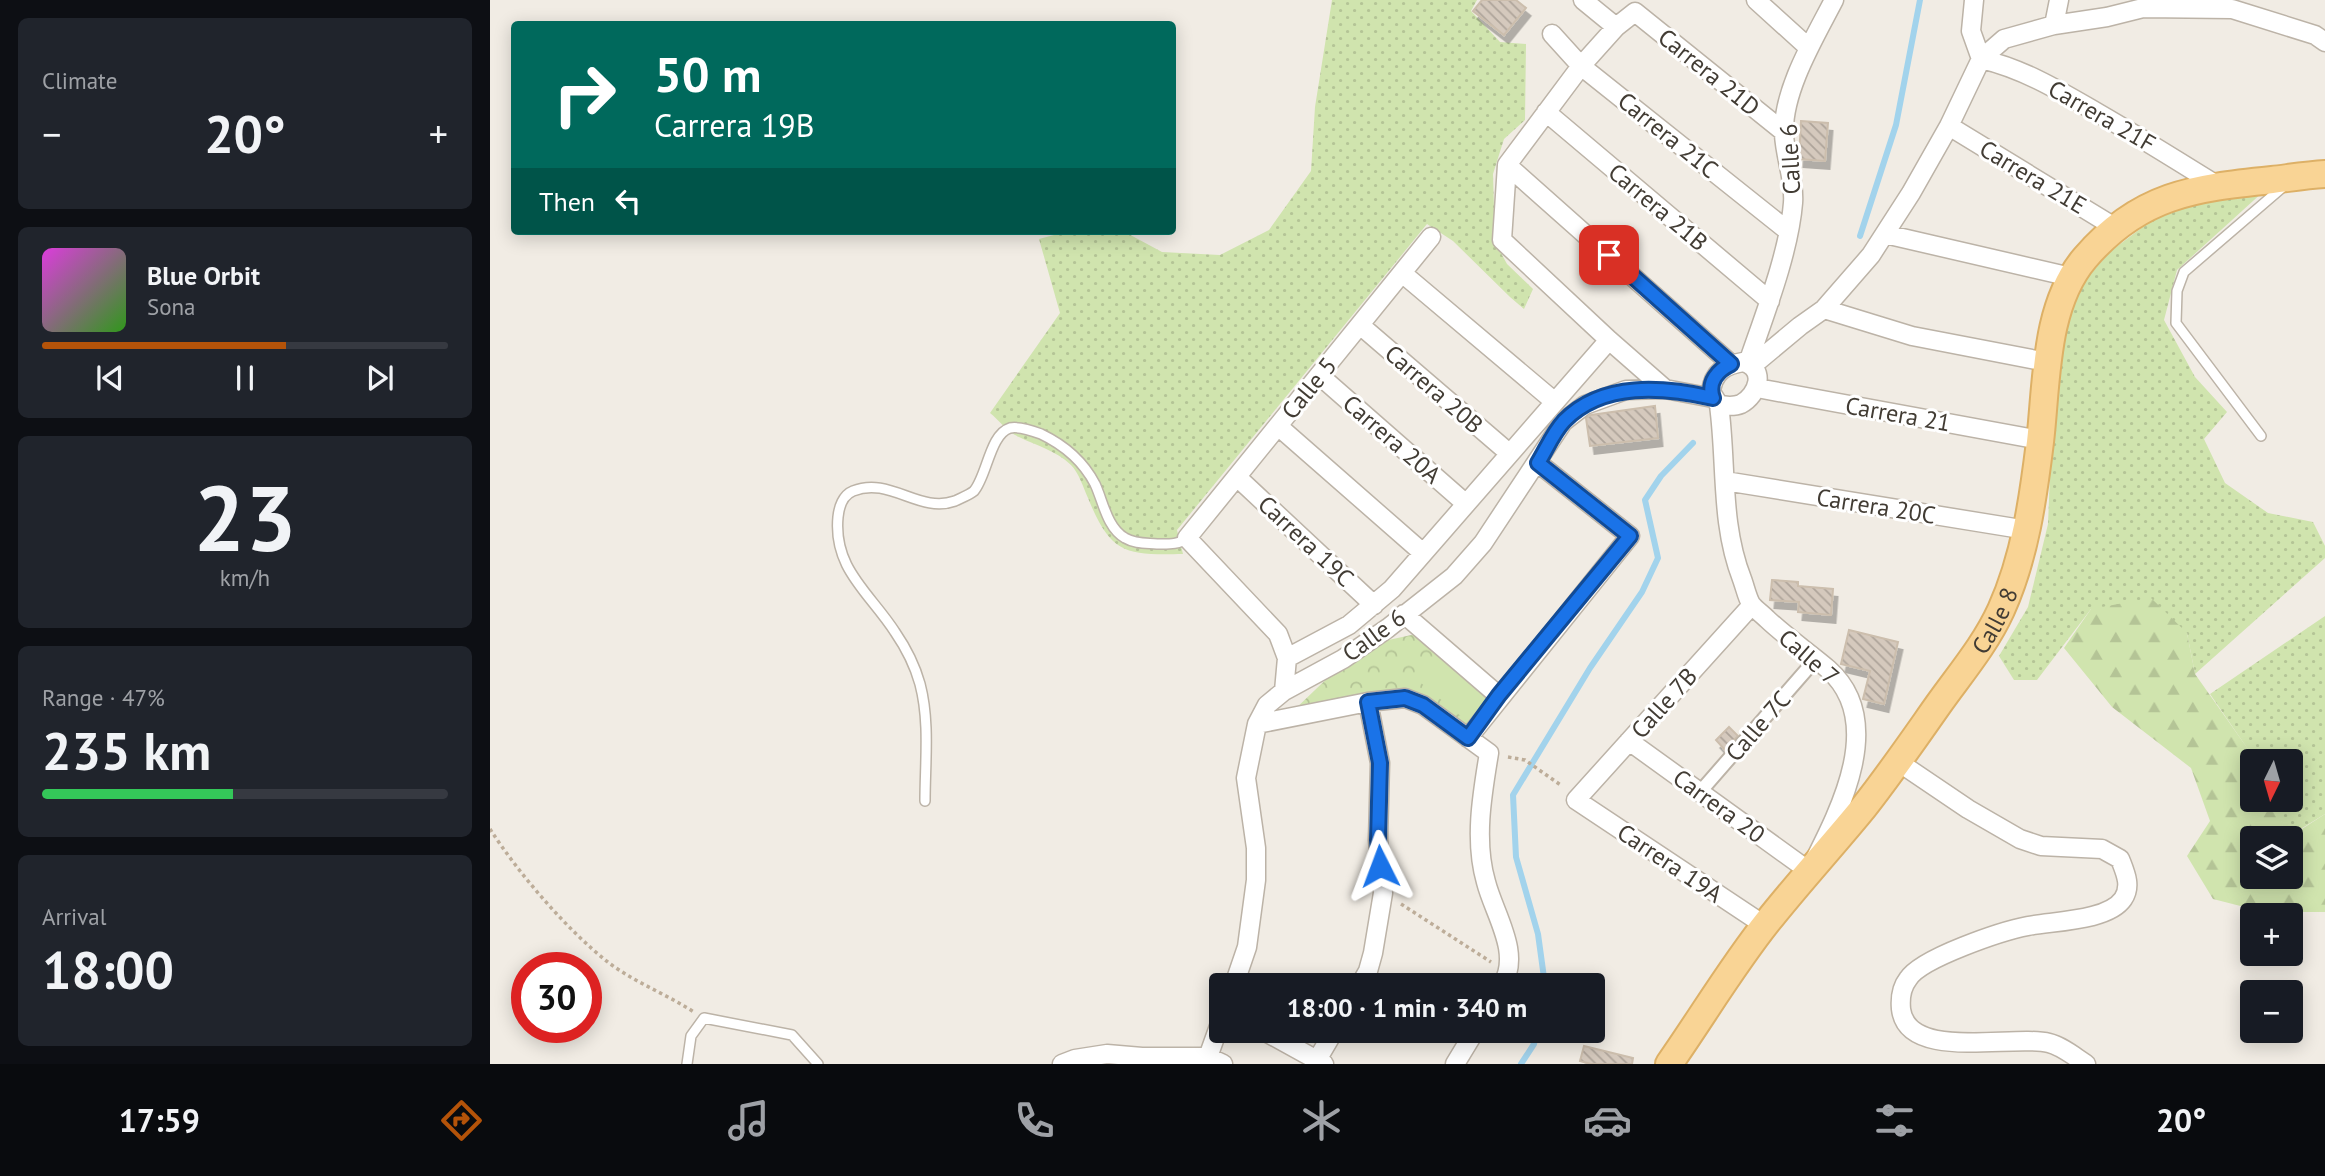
<!DOCTYPE html>
<meta charset="utf-8">
<style>
:root{--surface:#171b24;--page:#20242c;--text:#f1f3f6;--muted:#9ea1a6;--line:#363941;--accent:#b45309}
body{margin:0;font-family:"PT Sans",sans-serif;background:var(--page);color:var(--text);height:100vh;display:flex;flex-direction:column;font-size:26px;white-space:nowrap}
*{box-sizing:border-box;margin:0}
p{font-size:23px;color:var(--muted)}
.icon{flex:none;width:38px;height:38px;fill:none;stroke:currentColor;stroke-width:2;stroke-linecap:round;stroke-linejoin:round}
.map{position:relative;flex:1;overflow:hidden}
.drawer{display:flex;flex-direction:column;gap:18px;padding:18px;background:#0d0f14;width:490px}
.drawer>*{flex:none}
.guide{position:absolute;left:21px;top:21px;width:665px;height:214px;border-radius:7px;box-shadow:0 4px 18px #0003;background:#00695c;color:#fff;overflow:hidden}
.needle{width:46px;rotate:185deg}
.buttons{position:absolute;left:1750px;top:749px;display:grid;gap:14px}
.buttons a{display:grid;place-items:center;width:63px;height:63px;border-radius:7px;background:var(--surface);box-shadow:0 4px 18px #0003;font-size:35px}
.speed{position:absolute;left:21px;top:952px;display:flex;gap:14px;font-size:35px;font-weight:700;text-align:center}
.speed>*{display:grid;place-content:center;width:91px;height:91px;border-radius:50%;background:var(--surface);box-shadow:0 4px 18px #0003;line-height:1}
.speed .limit{border:10px solid #d22;background:#fff;color:#111}
.pin{position:absolute;display:grid;place-items:center;width:60px;height:60px;color:#fff;margin:-30px;border-radius:14px;box-shadow:0 4px 10px #0006}
.me{position:absolute;width:77px;margin:-38px;rotate:357deg;stroke-linejoin:round;filter:drop-shadow(0 0 5px #0008)}
.turn{display:flex;align-items:center;gap:24px;height:147px;padding:0 28px;font-size:32px}
.turn .icon{width:91px;height:91px;stroke-width:2.5}
.turn b{display:block;font-size:49px;line-height:60px}
.then{display:flex;align-items:center;height:66px;padding:0 28px;background:#0003;gap:14px;font-size:26px}
.big{font-size:52px;font-weight:600;line-height:1.1}
.drawer .tile{flex:1;display:flex;flex-direction:column;justify-content:center;gap:10px;min-width:0;padding:0 24px;border-radius:10px;background:var(--page)}
.drawer .dial{align-items:center;gap:0}
.dial b{font-size:91px;line-height:1}
.song{display:flex;align-items:center;gap:21px}
.cover{width:84px;height:84px;border-radius:10px;background:linear-gradient(135deg,hsl(300 70% 55%),hsl(110 70% 35%))}
.played{height:7px;border-radius:4px;background:linear-gradient(90deg,var(--accent) 60%,var(--line) 60%)}
.keys{display:flex;justify-content:space-around;direction:ltr}
.heat{display:flex;justify-content:space-between;align-items:center;font-size:38px;direction:ltr}
.charge{height:10px;border-radius:5px;background:linear-gradient(90deg,#34c759 47%,var(--line) 0)}
.trip{position:absolute;left:719px;top:973px;width:396px;height:70px;border-radius:7px;background:var(--surface);box-shadow:0 4px 18px #0003;font-weight:600;line-height:70px;text-align:center}
.tab-bar{display:flex;height:112px;justify-content:space-around;align-items:center;background:#090b0e;color:var(--muted)}
.tab-bar .icon{width:49px;height:49px}
.tab-bar .current{color:var(--accent)}
.tab-bar b{font-size:32px;color:var(--text)}
main{display:flex;flex:1;min-height:0}
.map>svg:first-child{display:block}
.grass{fill:url(#grass-dots)}
.forest{fill:url(#forest-firs)}
.park{fill:url(#park-crowns)}
.garden{fill:#d0e4ae}
.lines{fill:none;stroke-linecap:round;stroke-linejoin:round}
.stream{stroke:#a2d3ec;stroke-width:6}
.building{fill:url(#building-back-hatch);stroke:#ccbead;stroke-width:2;filter:url(#shadow)}
.service-casing{stroke:#bcb3a7;stroke-width:12}
.pedestrian-casing{stroke:#bcb3a7;stroke-width:16}
.minor-casing{stroke:#bcb3a7;stroke-width:21}
.primary-casing{stroke:#ddb066;stroke-width:30}
.path{stroke:#bdad99;stroke-width:3.5;stroke-dasharray:3.5 3.5;stroke-linecap:butt}
.service{stroke:#fff;stroke-width:9}
.pedestrian{stroke:#fff;stroke-width:12}
.minor{stroke:#fff;stroke-width:18}
.primary{stroke:#f9d495;stroke-width:26}
.route-casing{stroke:#114b97;stroke-width:18}
.route{stroke:#1a73e8;stroke-width:12}
.labels{text-anchor:middle;dominant-baseline:central;stroke-width:6;stroke-linejoin:round;paint-order:stroke}
.street-label{font-size:24px;fill:#423c34;stroke:#fff}
</style>
<main>
<section class="drawer">
<div class="tile"><p>Climate</p>
<div class="heat"><a>−</a><b class="big">20°</b><a>+</a></div>
</div>
<div class="tile">
<div class="song"><i class="cover"></i><div><b>Blue Orbit</b><p>Sona</p></div></div>
<div class="played"></div>
<div class="keys"><svg class="icon" aria-label="previous" viewBox="0 0 24 24"><path d="M18 5L8 12l10 7zM5 5v14"/></svg><svg class="icon" aria-label="pause" viewBox="0 0 24 24"><path d="M8 5v14M16 5v14"/></svg><svg class="icon" aria-label="next" viewBox="0 0 24 24"><path d="M6 5l10 7-10 7zM19 5v14"/></svg></div>
</div>
<div class="tile dial"><b>23</b><p>km/h</p></div>
<div class="tile"><p>Range · 47%</p><b class="big">235 km</b><div class="charge"></div></div>
<div class="tile"><p>Arrival</p><b class="big">18:00</b></div>
</section>
<div class="map">
<svg width="1835" height="1064" viewBox="0 0 1835 1064">
<defs>
<pattern id="grass-dots" width="8" height="8" patternUnits="userSpaceOnUse" patternTransform="scale(1.75)"><rect width="8" height="8" fill="#d0e4ae"/><path d="M2 2h.1M6 6h.1" fill="none" stroke="#b4c496" stroke-width="1.8" stroke-linecap="round"/></pattern>
<pattern id="forest-firs" width="22" height="20" patternUnits="userSpaceOnUse" patternTransform="scale(1.75)"><rect width="22" height="20" fill="#d0e4ae"/><path d="M5 1l3.5 6h-7zM16 11l3.5 6h-7z" fill="#b4c496"/></pattern>
<pattern id="park-crowns" width="20" height="18" patternUnits="userSpaceOnUse" patternTransform="scale(1.75)"><rect width="20" height="18" fill="#d0e4ae"/><path d="M2 6a3 3 0 1 1 6 0M12 15a3 3 0 1 1 6 0" fill="none" stroke="#b4c496"/></pattern>
<pattern id="building-back-hatch" width="6" height="6" patternUnits="userSpaceOnUse" patternTransform="scale(1.75)"><rect width="6" height="6" fill="#d5c9bd"/><path d="M-1 5l2 2M0 0l6 6M5-1l2 2" fill="none" stroke="#aea49a"/></pattern>
<filter id="shadow"><feDropShadow dx="4.5" dy="8" stdDeviation="0" flood-color="#0004"/></filter>
</defs>
<rect width="100%" height="100%" fill="#f1ece4"/>
<path class="grass" d="M842 0H987L981 11 1010 42 1036 44 1035 120 1014 139 1003 174 1005 242 1017 264 1043 289 1034 309 1020 297 963 241 937 224 687 530 693 554C636 555 621 555 598 498 593 487 589 473 581 465 565 450 547 446 529 437 518 433 509 420 500 413L570 313 549 239 579 231H633L672 252 730 255 779 230 821 171 825 107Z
M1774 191 1687 270 1674 320 1705 377 1737 412 1714 439 1735 483 1778 513 1823 522 1835 546V558L1705 674 1697 633 1601 609 1547 680H1524L1509 656 1538 607 1558 524 1562 427 1570 346 1587 289 1621 251 1662 220 1717 200Z
M1835 616V814L1796 838 1785 800H1801V761H1766L1720 694Z"/>
<path class="forest" d="M1661 598 1697 633 1705 674 1765 759 1766 761H1762V800H1785L1787 803 1796 838H1762V877H1801V838H1798L1835 814V912H1774L1723 899 1697 856 1720 821 1701 768 1622 707 1574 648 1601 609Z"/>
<path class="park" d="M935 632 949 647 1019 703 988 735 931 697 802 712 871 646Z"/>
<path class="garden" d="M949 651 1006 701 985 728 925 678Z"/>
<g class="lines">
<path class="stream" d="M1370 236 1406 125 1430 0
M1055 985 1048 934 1026 857 1023 795 1100 668 1152 592 1168 558 1155 500 1171 476 1203 443
M1031 1064 1044 1044 1047 1031"/>
</g>
<path class="building" d="M992 0H1026L1036 8 1014 35 983 11Z
M1311 121 1338 123 1335 161 1309 159Z
M1165 406 1168 438 1100 446 1096 418 1101 415Z
M1282 580 1308 582V586L1343 589 1341 615 1308 612 1309 602 1280 600Z
M1359 630 1408 642 1394 704 1373 699 1380 671 1351 664Z
M1239 727 1248 736 1235 750 1226 740Z
M1094 1046 1143 1058 1142 1064H1101L1090 1061Z"/>
<g class="lines">
<g class="service-casing">
<path id="service" d="M1771 436 1686 323 1687 291 1694 272 1794 186
M435 801C435 763 440 722 430 684 425 666 416 648 405 632 380 593 343 569 348 517 349 507 353 495 363 491 400 476 429 514 465 501 471 498 479 495 484 491 497 476 500 434 520 428 530 426 543 431 551 434 574 445 593 461 605 484 613 501 617 528 635 538 645 544 656 543 667 544 677 544 689 545 697 538
M197 1064 201 1036 214 1018 302 1035 328 1064"/>
</g>
<g class="pedestrian-casing">
<path id="pedestrian" d="M1210 792 1325 660"/>
</g>
<g class="minor-casing">
<path id="minor" d="M1093 0 1126 27
M1266 0 1319 48
M1484 0 1481 31 1491 59
M1564 25 1569 0
M1062 34 1091 66 1298 231
M1491 59C1534 69 1570 91 1608 113 1648 136 1688 161 1728 186
M1056 112 1280 301
M1459 126 1626 228
M1017 165 1241 364
M1395 234 1581 277
M912 273 1065 402
M1334 309 1422 336 1557 362
M870 325 1019 453
M1253 362C1277 368 1268 395 1251 404 1244 407 1236 406 1229 405L1221 392C1223 372 1235 365 1253 362Z
M1258 363C1274 316 1299 253 1303 203 1305 181 1295 157 1294 134 1292 91 1325 37 1344 0
M1262 366 1310 326 1334 309 1381 255 1421 193 1459 126 1491 59 1514 39 1564 25 1617 17 1653 8 1742 9 1825 35 1835 42
M829 375 975 503
M1267 388 1550 440
M1175 389 1119 340 1012 240 1017 165 1091 66 1126 27 1145 12 1294 132
M788 426 933 553
M747 477 884 605
M1235 481 1537 530
M1262 605 1086 800 1274 925
M914 614 1009 696
M797 658 859 625 902 589 1119 340
M794 691 797 658 788 634 697 538 941 237
M767 724 878 702 915 698 933 705 999 753C992 795 984 841 996 882 1004 914 1032 953 1012 985
M978 738 1140 536 1048 463
M1139 741 1319 871C1348 814 1398 722 1338 669 1318 652 1296 637 1277 619 1272 614 1265 609 1261 604 1257 597 1255 587 1252 579 1230 523 1237 464 1229 405
M1407 761 1478 809 1530 839 1551 846 1612 849 1630 859C1635 872 1642 886 1633 899 1618 921 1563 921 1538 926 1512 931 1431 958 1418 979 1411 988 1410 998 1411 1009 1417 1062 1523 1034 1559 1043 1572 1046 1585 1057 1596 1064
M744 985 757 947 766 880V848L756 778 767 724 777 705 794 691 853 659 898 628 964 576 993 543 1073 422 1095 405 1136 390 1175 389 1223 398
M870 985 878 971 883 953 893 893 888 840 890 763 878 702
M774 1031 834 1064
M718 1057 732 1018
M827 1060 844 1031
M572 1064 585 1059 617 1054 652 1057H718L733 1064
M965 1064 985 1031"/>
</g>
<g class="primary-casing">
<g id="primary">
<path id="s1" d="M1179 1064C1212 1017 1242 966 1278 921 1309 882 1343 845 1374 807 1400 774 1424 739 1448 705 1470 674 1495 645 1511 610 1535 557 1543 499 1550 442 1557 383 1554 306 1595 258 1649 195 1703 188 1782 180 1799 178 1817 175 1835 174"/>
</g>
</g>
<path class="path" d="M1018 757 1035 760 1072 786
M0 829C29 874 77 930 119 963 146 983 176 994 204 1012
M911 904 1001 962"/>
<use href="#service" class="service"/>
<use href="#pedestrian" class="pedestrian"/>
<use href="#minor" class="minor"/>
<use href="#primary" class="primary"/>
</g>
<g class="lines">
<g class="route-casing">
<path id="route" d="M890 866 888 840 890 763 878 702 915 698 933 705 978 738 1009 695 1140 536 1048 463C1056 450 1063 433 1074 421 1113 381 1174 387 1223 398 1217 382 1228 370 1241 364L1119 255"/>
</g>
<use href="#route" class="route"/>
</g>
<g class="labels">
<g class="street-label">
<text transform="translate(1219 72) rotate(39)">Carrera 21D</text>
<text transform="translate(1612 116) rotate(30)">Carrera 21F</text>
<text transform="translate(1178 135) rotate(39)">Carrera 21C</text>
<text transform="translate(1300 159) rotate(-93)">Calle 6</text>
<text transform="translate(1543 177) rotate(31)">Carrera 21E</text>
<text transform="translate(1168 207) rotate(40)">Carrera 21B</text>
<text transform="translate(819 388) rotate(-51)">Calle 5</text>
<text transform="translate(944 389) rotate(41)">Carrera 20B</text>
<text transform="translate(1408 414) rotate(10)">Carrera 21</text>
<text transform="translate(902 439) rotate(41)">Carrera 20A</text>
<text transform="translate(1386 506) rotate(9)">Carrera 20C</text>
<text transform="translate(816 541) rotate(43)">Carrera 19C</text>
<text stroke="none"><textPath href="#s1" startOffset="551">Calle 8</textPath></text>
<text transform="translate(884 635) rotate(-36)">Calle 6</text>
<text transform="translate(1319 657) rotate(41)">Calle 7</text>
<text transform="translate(1174 703) rotate(-48)">Calle 7B</text>
<text transform="translate(1268 726) rotate(-49)">Calle 7C</text>
<text transform="translate(1229 806) rotate(36)">Carrera 20</text>
<text transform="translate(1180 863) rotate(34)">Carrera 19A</text>
</g>
</g>
</svg>
<div class="buttons">
<a><svg class="needle" viewBox="-14 -14 28 28"><path d="M0-13l5 13h-10z" fill="#e53935"/><path d="M0 13l5-13h-10z" fill="#9ea1a6"/></svg></a>
<a><svg class="icon" aria-label="layers" viewBox="0 0 24 24"><path d="M12 4l9 5-9 5-9-5zM3 14l9 5 9-5"/></svg></a>
<a>+</a>
<a>−</a>
</div>
<div class="speed"><div class="limit">30</div></div>
<div class="pin" style="left:1119px;top:255px;background:#d93025"><svg class="icon" aria-label="arrive" viewBox="0 0 24 24"><path d="M6 21V4h12l-3 4 3 4H6"/></svg></div>
<svg class="me" style="left:890px;top:866px" viewBox="-20 -20 40 40"><path d="M0-17L14 15 0 8-14 15z" fill="#1a73e8" stroke="#fff" stroke-width="4"/></svg>
<div class="trip">18:00 · 1 min · 340 m</div>
<div class="guide">
<div class="turn"><svg class="icon" aria-label="right" viewBox="0 0 24 24"><path d="M7 20v-9h11M14 6l5 5-5 5"/></svg><div><b>50 m</b>Carrera 19B</div></div>
<div class="then">Then<svg class="icon" aria-label="left" viewBox="0 0 24 24"><path d="M17 20v-9H6M10 6l-5 5 5 5"/></svg></div>
</div>
</div>
</main>
<nav class="tab-bar">
<b>17:59</b>
<svg class="icon current" aria-label="directions" viewBox="0 0 24 24"><path d="M12 3l9 9-9 9-9-9zM9 14v-3h6M13 9l2 2-2 2"/></svg>
<svg class="icon" aria-label="music" viewBox="0 0 24 24"><path d="M9 18V5l10-2v13"/><circle cx="6" cy="18" r="3"/><circle cx="16" cy="16" r="3"/></svg>
<svg class="icon" aria-label="phone" viewBox="0 0 24 24"><path d="M5 4h4l2 5-3 2q2 4 5 5l2-3 5 2v4C11 20 4 13 5 4z"/></svg>
<svg class="icon" aria-label="climate" viewBox="0 0 24 24"><path d="M12 3v18M4 7l16 10M4 17L20 7"/></svg>
<svg class="icon" aria-label="car" viewBox="0 0 24 24"><path d="M5 17H2v-5l4-1 3-4h7l3 4 3 1v5h-3M9 17h6M6 11h13"/><circle cx="7" cy="17" r="2"/><circle cx="17" cy="17" r="2"/></svg>
<svg class="icon" aria-label="filters" viewBox="0 0 24 24"><path d="M4 7h16M4 17h16"/><circle cx="9" cy="7" r="2"/><circle cx="15" cy="17" r="2"/></svg>
<b>20°</b>
</nav>
